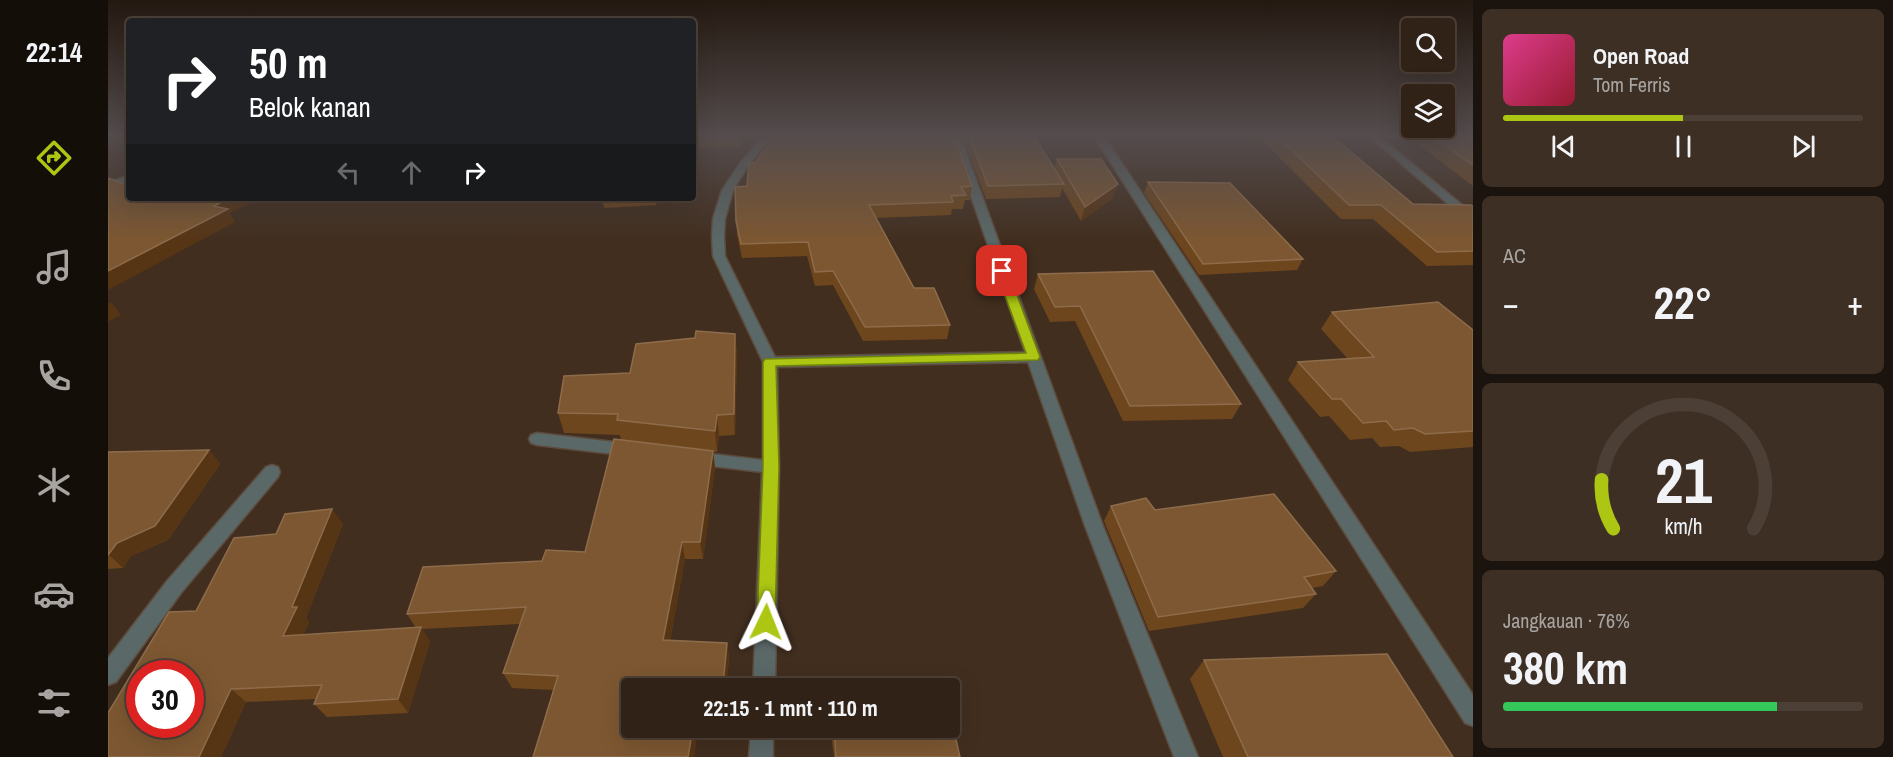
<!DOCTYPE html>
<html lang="id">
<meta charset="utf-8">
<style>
:root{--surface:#312217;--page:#3d2f24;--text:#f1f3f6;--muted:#a8a4a1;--line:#4c3f36;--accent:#acc613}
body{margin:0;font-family:"Archivo Narrow",sans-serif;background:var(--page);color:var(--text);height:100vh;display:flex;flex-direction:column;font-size:22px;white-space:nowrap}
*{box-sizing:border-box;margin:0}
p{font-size:20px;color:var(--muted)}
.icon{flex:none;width:33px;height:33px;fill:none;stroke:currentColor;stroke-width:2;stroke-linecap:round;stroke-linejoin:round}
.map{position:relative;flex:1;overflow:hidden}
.side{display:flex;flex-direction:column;gap:9px;padding:9px;background:#1b130d;width:420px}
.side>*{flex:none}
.top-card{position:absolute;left:18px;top:18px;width:570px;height:183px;border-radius:6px;box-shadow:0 6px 24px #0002,0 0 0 2px var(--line);background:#202124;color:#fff;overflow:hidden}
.fabs{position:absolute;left:1293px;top:18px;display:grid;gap:12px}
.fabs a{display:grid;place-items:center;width:54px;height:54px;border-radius:6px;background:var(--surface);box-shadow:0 6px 24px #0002,0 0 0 2px var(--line);font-size:30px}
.speed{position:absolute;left:18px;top:660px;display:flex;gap:12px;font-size:30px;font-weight:700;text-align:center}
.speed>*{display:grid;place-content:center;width:78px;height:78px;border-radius:50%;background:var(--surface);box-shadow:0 6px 24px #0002,0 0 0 2px var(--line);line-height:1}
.speed .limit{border:9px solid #d22;background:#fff;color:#111}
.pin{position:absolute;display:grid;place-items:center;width:51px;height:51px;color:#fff;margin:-26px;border-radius:12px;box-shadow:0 3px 9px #0006}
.me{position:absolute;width:66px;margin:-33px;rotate:2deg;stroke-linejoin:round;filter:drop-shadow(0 0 4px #0008)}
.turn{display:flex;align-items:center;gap:21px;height:126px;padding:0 24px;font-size:27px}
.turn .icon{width:78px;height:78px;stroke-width:2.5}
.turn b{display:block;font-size:42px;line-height:51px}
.lanes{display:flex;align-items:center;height:57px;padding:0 24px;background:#0003;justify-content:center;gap:30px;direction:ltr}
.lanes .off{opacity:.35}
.big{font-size:45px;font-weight:700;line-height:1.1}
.side .card{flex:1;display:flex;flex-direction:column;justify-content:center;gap:9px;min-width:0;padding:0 21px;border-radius:9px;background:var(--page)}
.side .dial{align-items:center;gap:0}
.dial svg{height:156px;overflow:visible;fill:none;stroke:var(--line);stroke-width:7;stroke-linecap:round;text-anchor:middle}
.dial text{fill:var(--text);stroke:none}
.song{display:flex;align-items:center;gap:18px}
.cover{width:72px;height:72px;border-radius:9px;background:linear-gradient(135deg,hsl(330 70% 55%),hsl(350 70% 35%))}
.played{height:6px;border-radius:3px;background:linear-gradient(90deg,var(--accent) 50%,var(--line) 50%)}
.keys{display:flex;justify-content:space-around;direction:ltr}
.heat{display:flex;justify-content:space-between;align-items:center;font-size:33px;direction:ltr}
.charge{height:9px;border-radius:4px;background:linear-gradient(90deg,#34c759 76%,var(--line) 0)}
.trip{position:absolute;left:513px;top:678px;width:339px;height:60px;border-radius:6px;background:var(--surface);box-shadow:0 6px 24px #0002,0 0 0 2px var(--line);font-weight:700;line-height:60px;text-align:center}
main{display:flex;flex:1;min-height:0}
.tabs{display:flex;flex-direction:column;width:108px;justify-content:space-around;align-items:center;background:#140e09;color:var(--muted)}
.tabs .icon{width:42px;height:42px}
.tabs .active{color:var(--accent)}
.tabs b{font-size:27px;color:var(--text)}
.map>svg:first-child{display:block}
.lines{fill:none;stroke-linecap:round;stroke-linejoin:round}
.street-casing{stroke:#5d4b3d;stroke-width:3}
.street{fill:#5a6867;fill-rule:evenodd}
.wall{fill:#6e461d}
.shaded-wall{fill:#563515}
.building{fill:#7c5731;stroke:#8e6c4b;stroke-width:1.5;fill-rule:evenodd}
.route{fill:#acc613;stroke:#70810c;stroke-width:1.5}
</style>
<main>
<nav class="tabs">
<b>22:14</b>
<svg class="icon active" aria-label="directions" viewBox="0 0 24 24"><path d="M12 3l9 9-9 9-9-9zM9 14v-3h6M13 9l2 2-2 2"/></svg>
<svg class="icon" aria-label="music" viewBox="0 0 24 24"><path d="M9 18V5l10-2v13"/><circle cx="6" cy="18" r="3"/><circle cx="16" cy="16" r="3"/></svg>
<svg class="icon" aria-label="phone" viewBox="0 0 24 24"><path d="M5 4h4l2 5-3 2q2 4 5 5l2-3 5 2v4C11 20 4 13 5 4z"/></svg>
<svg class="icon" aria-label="climate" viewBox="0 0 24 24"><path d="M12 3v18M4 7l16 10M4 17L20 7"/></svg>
<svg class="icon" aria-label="car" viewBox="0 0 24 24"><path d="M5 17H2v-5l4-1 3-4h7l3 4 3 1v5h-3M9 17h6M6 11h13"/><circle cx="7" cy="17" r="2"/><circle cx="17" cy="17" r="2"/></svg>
<svg class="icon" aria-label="filters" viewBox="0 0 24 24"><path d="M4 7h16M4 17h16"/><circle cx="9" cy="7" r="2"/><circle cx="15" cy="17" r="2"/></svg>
</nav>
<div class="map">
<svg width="1365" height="757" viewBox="0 0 1365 757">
<rect width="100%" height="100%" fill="#412e1f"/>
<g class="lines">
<g class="street-casing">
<path id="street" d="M655 136H665L640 166 625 190 617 219 616 236 617 256 667 357 917 352 842 136H852L995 526 1090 757H1066L977 526 920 362 669 367 671 467 667 688H645L654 472 586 464 580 462 578 458 580 454 586 452 655 460V362L605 256 604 236 605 219 614 190 633 162Z
M986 136H996L1365 695V726L1357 723Z
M1261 136H1271L1365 214V223L1361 222Z
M21 175V182L0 190V183Z
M429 433 523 444 529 446 531 450 529 454 523 456 429 445 423 443 421 439 423 435Z
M164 465 170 467 172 472 170 477 73 593 8 682 0 685V658L59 581 158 467Z
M643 728H665V757H641Z"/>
</g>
<use href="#street" class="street"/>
</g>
<path class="wall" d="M585 136H633V147L585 148Z
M854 136H926L946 168 949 159 1005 198 973 221 954 188 952 197 878 199Z
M1150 136H1224L1305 204 1365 206V265L1319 266 1265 219H1233Z
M1313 136H1365V186L1309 143Z
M647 163 864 186 862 200H857L855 209H844L843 215 768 218 806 288 842 325 839 339 755 341 725 285 707 286 699 256 634 258 629 235 627 187 639 186Z
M1040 182 1195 259 1189 270 1091 275 1036 193Z
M494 198H549L548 205 496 208Z
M930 274 1133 404 1124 419 1015 421 967 321 942 322 926 289Z
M1224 312 1365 330V447L1302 452 1291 446 1272 447 1264 438 1242 440 1221 416 1212 417 1180 380 1190 362 1240 359 1213 329Z
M627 334 629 354 627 435 611 436 609 452H605L607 468 595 559H577L562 640 619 643 621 659 618 688H524V728H590L586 757H425L445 690 404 688 395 673 412 624 314 629 322 642 300 713 219 717 206 704 208 699 138 702 113 757 88 611 168 534 235 524 198 618 201 622 195 635 308 628 299 614 434 561 477 552 513 440 512 435 456 433 450 413 522 373Z
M101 450 112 464 60 540 23 556 15 568 0 569V452Z
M1003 506 1047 510 1228 571 1215 586 1204 588 1208 594 1195 608 1041 631 996 521Z
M1096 660 1345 757H1115L1082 679Z
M726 729 852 757H726L724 742Z"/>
<path class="shaded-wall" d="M1010 184 1005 198 973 221 977 207Z
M121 198H152L122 213 127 222 0 290V271L106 206Z
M3 302 13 315 0 322V304Z
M627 334 629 354 627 435 626 414Z
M609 415 611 436 609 452 607 431Z
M101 450 112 464 60 540 23 556 15 568 1 555 9 543Z
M605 451 607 468 595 559 592 542Z
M224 509 235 524 198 618 201 622 188 650 175 636 184 607Z
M574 542 577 559 559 655 555 640Z
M313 627 322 642 300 713 290 699Z
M619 643 621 659 618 688H615Z
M123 689 138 702 113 757H91Z
M585 728H590L586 757H580Z"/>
<path class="building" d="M667 136H846L864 186 853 187 858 195 843 196 845 202 761 205 806 288H826L842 325 757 327 725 271 707 272 700 242 633 244 628 221 627 187 639 186 641 163H647Z
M861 136H926L956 184 880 186Z
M1169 136H1224L1305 204 1363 205 1365 206V251L1329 252 1273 205H1241Z
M1323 136H1365V165Z
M949 159H993L1010 184 977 207Z
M0 178 21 186V198H121L106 206 120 209 0 271Z
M1040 182 1122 183 1195 259 1095 264Z
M1045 271 1133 404 1022 406 972 306 947 307 930 274Z
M1330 302 1365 330V431L1317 434 1305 428 1286 430 1278 421 1255 423 1233 399H1224L1190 362 1266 357 1224 312Z
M588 331 627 334 626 414 609 415 607 431 509 420 510 414 450 413 456 376 522 373 528 344 587 338Z
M506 439 605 451 592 542H574L555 640 619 643 615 685 592 684V688H524V728H585L580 757H425L450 676 395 673 418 607 299 614 315 567 434 561 438 550 477 552Z
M101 450 47 526 9 543 0 555V452Z
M1166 494 1228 571 1196 577 1208 594 1050 617 1003 506 1038 498 1047 510Z
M224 509 184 607H189L175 636 313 627 290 699 206 704 214 685 123 689 91 757H0V713L61 612 88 611 126 538 168 534 177 514ZM32 674H82V724H32Z
M1279 654 1345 757H1140L1096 660Z
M842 722H844L852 757H728L726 729 753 728H842Z"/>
<linearGradient id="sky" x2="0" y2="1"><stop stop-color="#241911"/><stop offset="0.56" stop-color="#544c4d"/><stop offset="1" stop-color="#544c4d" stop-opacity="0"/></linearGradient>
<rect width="1365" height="241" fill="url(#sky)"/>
<path class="route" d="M894 268 900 271 932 357 930 360 668 366 671 467 667 622 664 628 658 631 651 628 649 622 655 467V362L657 359 918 353 888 271Z"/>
</svg>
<div class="fabs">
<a><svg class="icon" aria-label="search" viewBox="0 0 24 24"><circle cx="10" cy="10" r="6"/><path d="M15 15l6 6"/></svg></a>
<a><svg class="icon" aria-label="layers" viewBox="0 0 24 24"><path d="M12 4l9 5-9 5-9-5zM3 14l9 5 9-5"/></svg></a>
</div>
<div class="speed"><div class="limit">30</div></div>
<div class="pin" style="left:894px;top:271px;background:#d93025"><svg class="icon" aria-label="arrive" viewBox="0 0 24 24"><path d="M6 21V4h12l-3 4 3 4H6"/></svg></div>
<svg class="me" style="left:658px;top:622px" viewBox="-20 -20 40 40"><path d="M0-17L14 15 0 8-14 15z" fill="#acc613" stroke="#fff" stroke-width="4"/></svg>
<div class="trip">22:15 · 1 mnt · 110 m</div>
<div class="top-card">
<div class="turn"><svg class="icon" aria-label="right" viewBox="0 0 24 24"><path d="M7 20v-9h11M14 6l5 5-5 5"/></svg><div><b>50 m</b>Belok kanan</div></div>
<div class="lanes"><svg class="icon off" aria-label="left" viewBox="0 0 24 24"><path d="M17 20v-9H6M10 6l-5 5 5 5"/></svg><svg class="icon off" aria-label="ahead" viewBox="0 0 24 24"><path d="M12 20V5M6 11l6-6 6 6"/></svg><svg class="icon" aria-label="right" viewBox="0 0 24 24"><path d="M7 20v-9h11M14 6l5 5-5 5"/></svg></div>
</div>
</div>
<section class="side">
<div class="card">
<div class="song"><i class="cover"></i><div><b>Open Road</b><p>Tom Ferris</p></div></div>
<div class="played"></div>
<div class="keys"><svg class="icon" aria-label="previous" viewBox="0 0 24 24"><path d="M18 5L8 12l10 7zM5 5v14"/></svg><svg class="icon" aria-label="pause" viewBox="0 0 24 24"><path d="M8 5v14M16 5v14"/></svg><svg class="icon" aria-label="next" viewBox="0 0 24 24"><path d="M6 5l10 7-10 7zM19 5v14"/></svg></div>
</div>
<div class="card"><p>AC</p>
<div class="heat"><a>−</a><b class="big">22°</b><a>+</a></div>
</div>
<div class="card dial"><svg viewBox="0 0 100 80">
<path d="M14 69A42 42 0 1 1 86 69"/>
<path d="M14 69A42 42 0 0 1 8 44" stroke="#acc613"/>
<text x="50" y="56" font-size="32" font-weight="700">21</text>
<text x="50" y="72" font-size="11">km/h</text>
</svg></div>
<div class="card"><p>Jangkauan · 76%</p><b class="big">380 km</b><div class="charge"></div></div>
</section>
</main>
